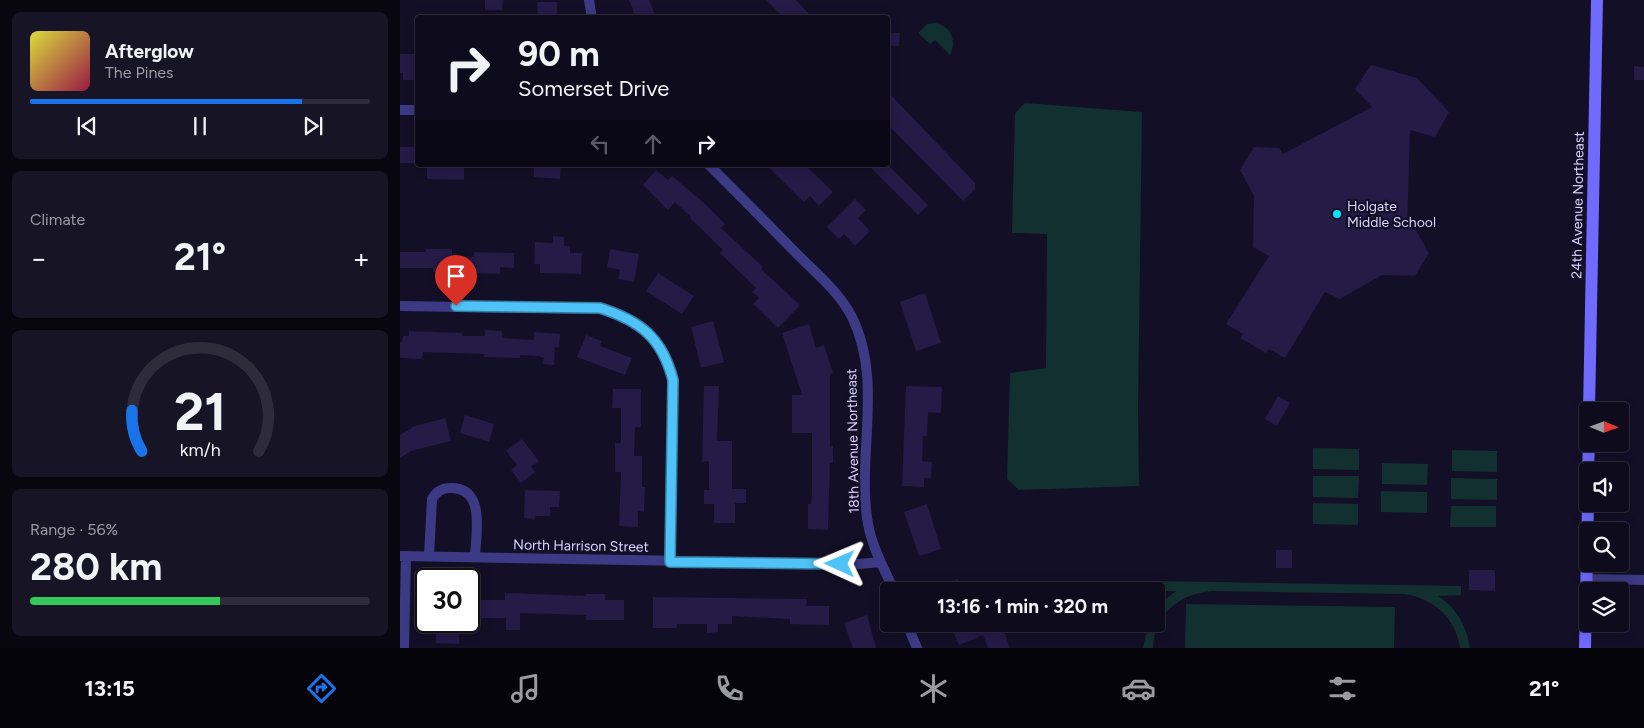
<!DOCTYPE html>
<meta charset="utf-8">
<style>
:root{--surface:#0e0b1c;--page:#171425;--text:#f1f3f6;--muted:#9b9ba3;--line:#2e2b3b;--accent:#1a73e8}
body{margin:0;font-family:Figtree,sans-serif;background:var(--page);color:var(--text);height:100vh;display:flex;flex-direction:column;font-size:19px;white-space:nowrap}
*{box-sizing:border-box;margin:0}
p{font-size:16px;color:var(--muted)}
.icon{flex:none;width:28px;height:28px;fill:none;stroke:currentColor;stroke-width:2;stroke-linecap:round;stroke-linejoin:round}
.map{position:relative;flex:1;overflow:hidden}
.panel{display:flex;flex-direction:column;gap:12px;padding:12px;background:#08060f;width:400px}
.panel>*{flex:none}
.hud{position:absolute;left:15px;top:15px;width:475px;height:152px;border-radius:5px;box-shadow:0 2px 12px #0003,0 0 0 1px var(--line);background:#0e0b1c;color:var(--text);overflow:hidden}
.needle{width:32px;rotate:91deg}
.controls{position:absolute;left:1179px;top:402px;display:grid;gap:10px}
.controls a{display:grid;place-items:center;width:50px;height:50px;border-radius:5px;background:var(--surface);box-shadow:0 2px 12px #0003,0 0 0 1px var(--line);font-size:25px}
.speed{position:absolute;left:15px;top:568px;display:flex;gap:10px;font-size:25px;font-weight:700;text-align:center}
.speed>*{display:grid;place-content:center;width:65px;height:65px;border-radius:50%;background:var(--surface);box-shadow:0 2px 12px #0003,0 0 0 1px var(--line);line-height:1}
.speed .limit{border:2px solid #111;border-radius:8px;background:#fff;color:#111}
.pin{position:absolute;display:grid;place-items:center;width:42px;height:42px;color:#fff;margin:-51px -21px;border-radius:50% 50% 50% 0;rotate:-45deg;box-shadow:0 0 5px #0007}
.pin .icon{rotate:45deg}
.me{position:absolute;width:55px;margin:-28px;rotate:271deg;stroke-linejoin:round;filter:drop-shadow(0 0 4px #0008)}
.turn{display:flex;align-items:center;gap:18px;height:105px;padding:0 20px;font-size:22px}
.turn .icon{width:65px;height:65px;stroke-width:2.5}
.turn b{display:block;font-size:35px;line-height:42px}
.lanes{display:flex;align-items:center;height:48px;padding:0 20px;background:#0003;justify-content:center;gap:25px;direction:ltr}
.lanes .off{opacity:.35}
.big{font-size:38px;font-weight:700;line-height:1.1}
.panel .widget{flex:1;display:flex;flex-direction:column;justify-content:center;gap:8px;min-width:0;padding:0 18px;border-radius:8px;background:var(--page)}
.panel .dial{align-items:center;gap:0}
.dial svg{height:130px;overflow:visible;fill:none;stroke:var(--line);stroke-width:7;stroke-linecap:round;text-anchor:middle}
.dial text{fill:var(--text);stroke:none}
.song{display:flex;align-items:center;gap:15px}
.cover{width:60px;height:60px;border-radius:8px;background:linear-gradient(135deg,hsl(60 70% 55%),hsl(340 70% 35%))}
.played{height:5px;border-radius:2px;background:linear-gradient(90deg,var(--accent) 80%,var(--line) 80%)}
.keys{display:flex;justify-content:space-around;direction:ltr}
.heat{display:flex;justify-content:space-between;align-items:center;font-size:28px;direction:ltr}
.charge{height:8px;border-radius:4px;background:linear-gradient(90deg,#34c759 56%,var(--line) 0)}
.trip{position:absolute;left:480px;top:582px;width:285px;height:50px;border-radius:5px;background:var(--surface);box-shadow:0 2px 12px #0003,0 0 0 1px var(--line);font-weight:700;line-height:50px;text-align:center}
.menu{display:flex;height:80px;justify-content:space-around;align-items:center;background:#06040b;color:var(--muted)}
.menu .icon{width:35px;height:35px}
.menu .current{color:var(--accent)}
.menu b{font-size:22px;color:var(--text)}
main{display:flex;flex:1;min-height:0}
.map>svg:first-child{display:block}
.green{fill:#12302f}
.building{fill:#241b47}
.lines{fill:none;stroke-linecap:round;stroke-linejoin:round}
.minor{stroke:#3d3a85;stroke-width:10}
.secondary{stroke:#6f6bff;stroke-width:12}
.route-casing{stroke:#337fa1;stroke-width:12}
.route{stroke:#4fc3f7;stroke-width:9}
.poi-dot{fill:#00e5ff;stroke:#130f26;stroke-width:2}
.labels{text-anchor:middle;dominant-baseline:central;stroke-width:4.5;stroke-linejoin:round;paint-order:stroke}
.street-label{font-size:14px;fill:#d9d4ff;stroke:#130f26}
.poi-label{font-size:14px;fill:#d9d4ff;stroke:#130f26;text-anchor:start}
</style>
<main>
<section class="panel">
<div class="widget">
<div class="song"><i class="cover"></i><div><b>Afterglow</b><p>The Pines</p></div></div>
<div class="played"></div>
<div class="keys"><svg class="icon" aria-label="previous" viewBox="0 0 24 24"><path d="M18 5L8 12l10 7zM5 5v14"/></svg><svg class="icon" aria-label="pause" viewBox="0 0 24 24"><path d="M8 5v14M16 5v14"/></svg><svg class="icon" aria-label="next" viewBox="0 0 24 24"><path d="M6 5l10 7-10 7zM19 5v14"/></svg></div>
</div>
<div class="widget"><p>Climate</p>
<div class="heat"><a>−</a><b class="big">21°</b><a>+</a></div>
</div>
<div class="widget dial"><svg viewBox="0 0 100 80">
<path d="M14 69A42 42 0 1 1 86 69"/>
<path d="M14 69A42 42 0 0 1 8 44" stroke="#1a73e8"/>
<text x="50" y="56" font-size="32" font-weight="700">21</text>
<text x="50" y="72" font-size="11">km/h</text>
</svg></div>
<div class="widget"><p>Range · 56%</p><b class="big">280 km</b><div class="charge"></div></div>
</section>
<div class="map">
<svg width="1244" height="648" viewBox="0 0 1244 648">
<rect width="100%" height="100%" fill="#130f26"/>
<path class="green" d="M535 23C551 26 557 40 550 55L535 40 530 44 518 33 527 24Z
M625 103 742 112 738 408 739 486 619 490 607 479 610 373 646 368 647 234 612 233 615 113Z
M913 448 959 449V470L913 469Z
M1052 450 1097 451V472L1052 471Z
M982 463 1028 464 1027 485 982 484Z
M913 476H959L958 498 913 497Z
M1051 478 1097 479V500L1051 499Z
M981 491 1027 492V513L981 512Z
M913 503 958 504V525L913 524Z
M1051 506H1096V527H1050Z
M754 581 1061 586V595L1038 596C1056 607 1067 627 1070 648H1060C1056 618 1033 598 1004 594L812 591C779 594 755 613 753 648H743L748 624H756C756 606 761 601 777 591H754Z
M786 604 995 607 994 648H785Z"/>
<path class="building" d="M85 0H103L102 10H85Z
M229 0H249L256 18H236Z
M366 0H396L413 18H384Z
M137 2H157V18H138Z
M488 33H500L499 46H488Z
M0 54H14V60H18V80H3V73H0Z
M971 65 1017 78 1049 112 1035 137 1010 130 1007 229 1016 230 1029 253 1015 276 982 275 940 299 925 292 885 358 869 349 866 353 840 338 843 334 826 324 869 256 853 247 854 196 840 170 854 147 879 148 883 154 972 107 955 89Z
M1234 66 1244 67V80H1234Z
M488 92 575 183V189L563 201 488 125Z
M0 147H17V163H0Z
M27 165H64V180L27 179Z
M134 165H161L160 179 134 177Z
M366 165H405L433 192 419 206 410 196 404 202Z
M468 165H488L528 205 518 215Z
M256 170 268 180 272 176 304 203 325 224 321 228 363 267 361 269 400 305 378 328 353 304 359 298 352 292 356 288 320 253 323 250 290 218 291 217 275 202 268 210 243 185Z
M455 199 466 210 458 218 470 231 455 246 444 234 439 239 427 227Z
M153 236 164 237V246H170V253H182L181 274 140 273V264H134L135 242 153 243Z
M26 249H52V256L74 257V252L114 253V268L100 267V274L33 272V268H0V252H26Z
M210 249 239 254 234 282 218 279 220 270 207 267Z
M258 273 294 296 282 314 246 291Z
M525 293 541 343 516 351 500 302Z
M313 321 324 362 301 368 291 327Z
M409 324 416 348 424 345 433 373 430 374V446H433V463H430L428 530 408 529V504H411L412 491V433H392V395H402L382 333Z
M85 330 102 331V338L134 340V332L160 334 159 348 155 347 154 365 143 364 144 358 140 357V356L120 355V358L84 357V354L23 352 22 359 0 358V342H2L3 336H9V331L62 333V336H85Z
M186 335 202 341 200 346 232 358 225 375 177 357Z
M304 386H319L317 441H332V489H346V503H335V523H314V504H304V490H309V461L302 462Z
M506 386 542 387 541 413 528 412 527 436H523L522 461 532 462 531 478H524V487L502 486Z
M213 389H241V427H235L234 456H242V487H245L244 512 238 511V527L219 526 221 472H215V443H221V408H212Z
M878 396 890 403 877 426 865 419Z
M65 415 94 424 89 442 60 433Z
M45 418 51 441 11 451 0 458V435L12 428V427Z
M122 439 139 461 131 467 135 472 121 483 111 470 117 465 106 451Z
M125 490 160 491 159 507H150V516H136L135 519 124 518Z
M527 504 541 549 519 556 504 512Z
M876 550H892V568H876Z
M1069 570H1095V591L1069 590Z
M558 579 562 591H524V588Z
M105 593 186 596V594H205V600H224V620H186V615L120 613V630H106V618H81V613H69V600H105Z
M253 597 407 599 406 606H429V625L390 624V619L332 616V624H318V632L307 633V624H277V628H253Z
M467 615 476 648H453L444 623Z
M36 621H59V644L36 643Z
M574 624H601L610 648H588L583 635 559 645 553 632Z"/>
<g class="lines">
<path class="minor" d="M189 0 192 18
M0 110H18
M309 165C339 195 368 224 397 254 417 274 439 292 452 317 484 382 456 456 468 524 472 547 485 570 494 591
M0 306 200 309C241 321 262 338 273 381L270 562
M0 556 459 564 481 562
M29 556 32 499C36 492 42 488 50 488 86 487 76 533 75 557
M1186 579 1244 580
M507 624 517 648
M4 648 6 556"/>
<path class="secondary" d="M1189 411 1197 0
M1188 471 1189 444
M1185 648 1188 504"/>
</g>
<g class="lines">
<g class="route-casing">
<path id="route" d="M56 306 200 308C241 321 262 338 273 380L270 562 440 564"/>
</g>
<use href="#route" class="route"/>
</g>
<circle class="poi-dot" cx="937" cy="214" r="5"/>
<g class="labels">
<g class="street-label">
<text transform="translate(1178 205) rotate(-89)">24th Avenue Northeast</text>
<text transform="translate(453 441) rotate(-91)">18th Avenue Northeast</text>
<text transform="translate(181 546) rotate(1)">North Harrison Street</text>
</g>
<g class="poi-label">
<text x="947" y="206">Holgate<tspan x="947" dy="16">Middle School</tspan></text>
</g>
</g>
</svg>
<div class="controls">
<a><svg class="needle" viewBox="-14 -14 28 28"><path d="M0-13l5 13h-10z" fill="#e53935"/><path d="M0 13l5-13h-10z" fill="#9b9ba3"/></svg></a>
<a><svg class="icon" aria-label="sound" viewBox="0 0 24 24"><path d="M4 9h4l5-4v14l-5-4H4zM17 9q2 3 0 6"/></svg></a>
<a><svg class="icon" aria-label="search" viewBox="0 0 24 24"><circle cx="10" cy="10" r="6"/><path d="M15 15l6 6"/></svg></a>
<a><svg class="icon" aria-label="layers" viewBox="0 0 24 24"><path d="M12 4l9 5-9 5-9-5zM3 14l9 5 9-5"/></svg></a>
</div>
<div class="speed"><div class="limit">30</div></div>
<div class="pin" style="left:56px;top:306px;background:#d93025"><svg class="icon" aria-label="arrive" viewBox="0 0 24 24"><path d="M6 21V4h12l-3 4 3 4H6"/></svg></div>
<svg class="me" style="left:440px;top:564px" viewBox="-20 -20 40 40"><path d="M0-17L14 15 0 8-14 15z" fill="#4fc3f7" stroke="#fff" stroke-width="4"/></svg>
<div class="trip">13:16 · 1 min · 320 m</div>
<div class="hud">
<div class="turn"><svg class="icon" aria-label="right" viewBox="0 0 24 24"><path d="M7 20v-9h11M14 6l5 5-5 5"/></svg><div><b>90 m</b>Somerset Drive</div></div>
<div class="lanes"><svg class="icon off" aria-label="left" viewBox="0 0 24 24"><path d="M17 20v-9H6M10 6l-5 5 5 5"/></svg><svg class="icon off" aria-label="ahead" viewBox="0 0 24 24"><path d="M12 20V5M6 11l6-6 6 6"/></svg><svg class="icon" aria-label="right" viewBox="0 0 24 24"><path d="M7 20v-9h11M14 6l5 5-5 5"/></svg></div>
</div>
</div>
</main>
<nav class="menu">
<b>13:15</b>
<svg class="icon current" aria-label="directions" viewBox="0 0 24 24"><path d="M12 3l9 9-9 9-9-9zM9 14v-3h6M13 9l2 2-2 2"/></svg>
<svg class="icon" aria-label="music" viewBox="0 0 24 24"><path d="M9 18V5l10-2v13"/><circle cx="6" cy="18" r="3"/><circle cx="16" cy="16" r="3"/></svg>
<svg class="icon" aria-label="phone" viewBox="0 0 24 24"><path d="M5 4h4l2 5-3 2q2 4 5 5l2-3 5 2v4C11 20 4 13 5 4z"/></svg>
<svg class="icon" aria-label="climate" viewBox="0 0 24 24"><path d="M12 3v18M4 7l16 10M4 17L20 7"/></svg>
<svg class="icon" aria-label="car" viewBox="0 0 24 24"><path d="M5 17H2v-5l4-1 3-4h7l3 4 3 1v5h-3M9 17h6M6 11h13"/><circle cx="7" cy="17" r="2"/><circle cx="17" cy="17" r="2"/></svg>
<svg class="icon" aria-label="filters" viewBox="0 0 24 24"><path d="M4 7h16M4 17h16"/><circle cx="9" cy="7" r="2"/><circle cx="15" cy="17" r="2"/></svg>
<b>21°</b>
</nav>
